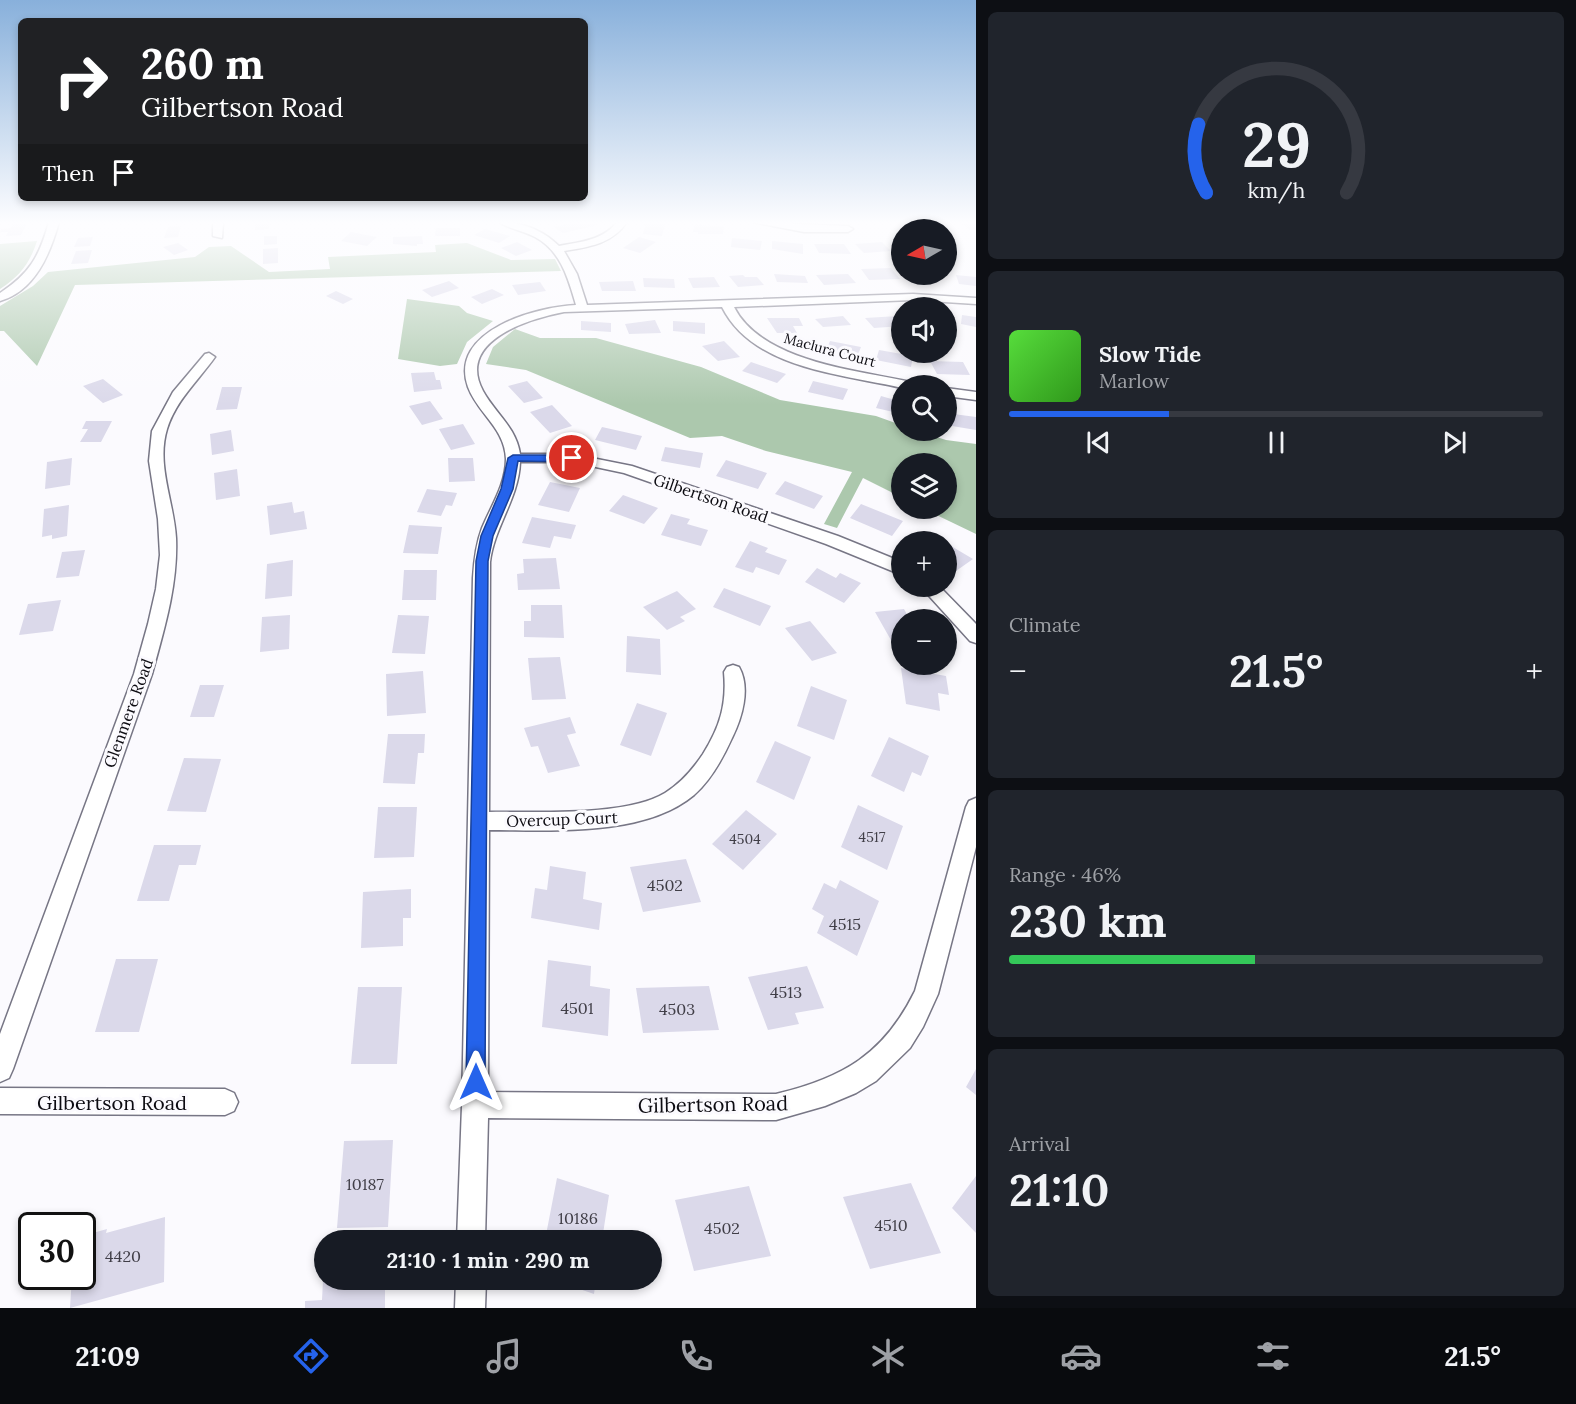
<!DOCTYPE html>
<meta charset="utf-8">
<style>
:root{--surface:#171b24;--page:#20242c;--text:#f1f3f6;--muted:#9ea1a6;--line:#363941;--accent:#2563eb}
body{margin:0;font-family:Lora,serif;background:var(--page);color:var(--text);height:100vh;display:flex;flex-direction:column;font-size:22px;white-space:nowrap}
*{box-sizing:border-box;margin:0}
p{font-size:20px;color:var(--muted)}
.icon{flex:none;width:33px;height:33px;fill:none;stroke:currentColor;stroke-width:2;stroke-linecap:round;stroke-linejoin:round}
.map{position:relative;flex:1;overflow:hidden}
.sheet{display:flex;flex-direction:column;gap:12px;padding:12px;background:#0d0f14;width:600px}
.sheet>*{flex:none}
.top-card{position:absolute;left:18px;top:18px;width:570px;height:183px;border-radius:9px;box-shadow:0 3px 9px #0003;background:#202124;color:#fff;overflow:hidden}
.needle{width:39px;rotate:261deg}
.fabs{position:absolute;left:891px;top:219px;display:grid;gap:12px}
.fabs a{display:grid;place-items:center;width:66px;height:66px;border-radius:50%;background:var(--surface);box-shadow:0 3px 9px #0003;font-size:30px}
.speed{position:absolute;left:18px;top:1212px;display:flex;gap:12px;font-size:30px;font-weight:700;text-align:center}
.speed>*{display:grid;place-content:center;width:78px;height:78px;border-radius:50%;background:var(--surface);box-shadow:0 3px 9px #0003;line-height:1}
.speed .limit{border:3px solid #111;border-radius:9px;background:#fff;color:#111}
.pin{position:absolute;display:grid;place-items:center;width:51px;height:51px;color:#fff;margin:-26px;border:3px solid #fff;border-radius:50%;box-shadow:0 2px 6px #0007}
.me{position:absolute;width:66px;margin:-33px;rotate:0deg;stroke-linejoin:round;filter:drop-shadow(0 0 4px #0008)}
.turn{display:flex;align-items:center;gap:21px;height:126px;padding:0 24px;font-size:27px}
.turn .icon{width:78px;height:78px;stroke-width:2.5}
.turn b{display:block;font-size:42px;line-height:51px}
.then{display:flex;align-items:center;height:57px;padding:0 24px;background:#0003;gap:12px;font-size:22px}
.big{font-size:45px;font-weight:700;line-height:1.1}
.sheet .tile{flex:1;display:flex;flex-direction:column;justify-content:center;gap:9px;min-width:0;padding:0 21px;border-radius:9px;background:var(--page)}
.sheet .dial{align-items:center;gap:0}
.dial svg{height:156px;overflow:visible;fill:none;stroke:var(--line);stroke-width:7;stroke-linecap:round;text-anchor:middle}
.dial text{fill:var(--text);stroke:none}
.song{display:flex;align-items:center;gap:18px}
.cover{width:72px;height:72px;border-radius:9px;background:linear-gradient(135deg,hsl(110 70% 55%),hsl(110 70% 35%))}
.played{height:6px;border-radius:3px;background:linear-gradient(90deg,var(--accent) 30%,var(--line) 30%)}
.keys{display:flex;justify-content:space-around;direction:ltr}
.heat{display:flex;justify-content:space-between;align-items:center;font-size:33px;direction:ltr}
.charge{height:9px;border-radius:4px;background:linear-gradient(90deg,#34c759 46%,var(--line) 0)}
.trip{position:absolute;left:314px;top:1230px;width:348px;height:60px;border-radius:30px;background:var(--surface);box-shadow:0 3px 9px #0003;font-weight:700;line-height:60px;text-align:center}
.tabs{display:flex;height:96px;justify-content:space-around;align-items:center;background:#090b0e;color:var(--muted)}
.tabs .icon{width:42px;height:42px}
.tabs .on{color:var(--accent)}
.tabs b{font-size:27px;color:var(--text)}
main{display:flex;flex:1;min-height:0}
.map>svg:first-child{display:block}
.forest{fill:#acc8ad}
.building{fill:#dbd9ea}
.lines{fill:none;stroke-linecap:round;stroke-linejoin:round}
.street-casing{stroke:#777685;stroke-width:3}
.street{fill:#fff;fill-rule:evenodd}
.route{fill:#2563eb;stroke:#184099;stroke-width:1.5}
.labels{text-anchor:middle;dominant-baseline:central;stroke-width:6;stroke-linejoin:round;paint-order:stroke}
.far-street-label{font-size:14px;fill:#0c0b11;stroke:#fbfafe}
.number-label{font-size:14px;fill:#403e47}
.street-label{font-size:16px;fill:#0c0b11;stroke:#fbfafe}
.near-number-label{font-size:16px;fill:#403e47}
.near-street-label{font-size:20px;fill:#0c0b11;stroke:#fbfafe}
</style>
<main>
<div class="map">
<svg width="976" height="1308" viewBox="0 0 976 1308">
<rect width="100%" height="100%" fill="#fbfafe"/>
<path class="forest" d="M37 241C30 263 20 276 0 289V244Z
M467 243 511 260 555 259 561 271 75 285 37 366 4 331H0V306L33 286 48 272 195 257 209 247 231 246 269 272 330 269 328 257 436 252 435 245Z
M407 299 459 306 467 313 493 321 467 342 457 364 440 366 398 359Z
M515 329 540 338H596L701 367 780 400 876 416 901 425 902 430 918 431 946 440 976 444V534L924 509 946 508V464H902L901 497 863 478 837 528 824 524 852 472 766 451 722 436 690 438 526 370 486 364 493 347Z"/>
<path class="building" d="M255 222H270L269 229 255 230Z
M573 222H593L598 225 563 233 554 227Z
M646 222 665 224 662 236 643 234Z
M961 222H976V230H969Z
M27 223 21 235 6 236 8 232H0L1 229 11 228 13 224Z
M695 224 724 227 723 234H698V232H693Z
M181 226 178 237 164 238 168 227Z
M436 228H460V236H435Z
M485 229 510 236 499 243 474 235Z
M351 232 377 237 367 246 341 241Z
M264 236H277V244L264 245Z
M422 236 423 244H417V246L393 244V237Z
M93 237 90 246 74 247 78 238Z
M639 237 656 242 640 253 623 248Z
M732 238 762 241 760 250 731 247Z
M772 241 803 244V254L772 249Z
M517 242 532 250 516 256 501 248Z
M882 242 891 251 864 253 855 244Z
M178 243 188 250 174 255 163 247Z
M814 244H844L851 254 819 253Z
M278 248V263L263 264V249Z
M92 250 88 263 71 264 76 251Z
M891 268 900 279 869 280 861 269Z
M774 274 805 276 808 283 777 282Z
M848 274 856 283 824 285 816 275Z
M909 274H940L943 279H913Z
M743 275 745 277H757L764 285 738 287 729 276Z
M956 275 976 277V286L959 284Z
M714 277 720 287 693 288 688 278Z
M643 278 674 279 675 288 644 287Z
M449 281 459 288 432 297 422 290Z
M633 281 636 291H602L599 282Z
M540 282 546 291 518 295 512 285Z
M492 289 504 295 482 304 471 297Z
M336 291 353 299 343 304 326 296Z
M962 315 976 317V327L961 324Z
M843 316 851 325 823 327 815 319Z
M898 316 902 319V326L874 328 865 318Z
M767 318H799L803 326H793L797 333H777Z
M655 320 661 333 629 334 625 324Z
M581 321 611 323V332L581 330Z
M673 321 705 323V334L673 331Z
M724 341 740 357 718 361 702 346Z
M830 341 861 347 857 357 826 350Z
M879 350 913 356 911 367 876 360Z
M930 361 963 362 970 375 937 374Z
M751 362 786 374 777 383 742 371Z
M434 372 436 380H440L442 389 414 392 411 373Z
M103 379 123 395 103 403 83 386Z
M527 381 543 398 524 403 508 386Z
M813 381 848 389 843 400 808 392Z
M222 387H242L237 409 216 410Z
M881 396 902 402V414L876 408Z
M430 401 443 419 422 425 409 406Z
M552 405 572 426 550 433 530 412Z
M946 413 976 417V430L946 425Z
M86 421H112L101 442H80L88 429H82Z
M463 424 475 444 451 450 439 429Z
M602 427 642 436 636 450 595 440Z
M231 430 234 451 212 455 210 434Z
M665 447 703 453 700 468 661 461Z
M72 458 70 485 45 489 47 462Z
M448 458H473L475 481 449 482Z
M726 460 767 473 758 489 716 476Z
M237 469 240 496 216 500 214 473Z
M785 481 823 496 814 509 775 494Z
M550 482 580 488 569 512 538 505Z
M427 489 457 493 452 506 446 505 441 516 417 512Z
M623 495 658 508 644 524 609 511Z
M292 502 294 513 304 511 307 529 270 535 267 506Z
M861 504 903 521 892 536 850 518Z
M69 505 67 536 52 539V535L42 537 44 509Z
M671 514 690 519 687 524 708 530 701 546 661 535Z
M532 517 576 525 571 539 554 536 550 548 522 543Z
M409 525 442 527 438 554 403 553Z
M930 533 944 542H918Z
M750 541 768 548 765 552 787 560 779 575 756 567 753 573 735 567Z
M946 543 973 559 956 571 946 565Z
M85 550 79 576 56 578 62 552Z
M556 558 560 589 518 590 517 574 524 573 523 559Z
M293 560 292 596 265 599 267 564Z
M817 568 836 578 840 573 861 583 844 603 805 582Z
M404 570H437L436 600H402Z
M724 588 771 606 760 626 713 607Z
M677 591 696 609 680 617 685 621 667 630 643 607Z
M61 600 53 631 19 635 28 604Z
M531 605H562L564 638 524 637V621H531Z
M904 609 910 620H902V648L896 649 875 612Z
M290 615 289 649 260 652 262 617Z
M398 615 429 616 425 654 392 653Z
M810 621 837 653 812 661 785 628Z
M627 636 660 639 661 675 626 672Z
M560 657 566 699 532 700 528 658Z
M901 668 946 676 949 695 938 693 940 711 906 704Z
M423 671 426 713 387 716 386 674Z
M200 685H224L214 717H190Z
M811 686 847 700 834 740 797 726Z
M637 703 667 713 651 756 620 745Z
M570 717 576 733 567 735 580 766 548 773 538 746 531 747 524 728Z
M388 734H425L424 753H418L415 784 383 783Z
M889 737 929 756 921 776 912 772 904 792 871 776Z
M775 741 811 757 794 800 756 782Z
M184 758 221 759 206 812 167 811Z
M858 805 903 826 887 870 841 847Z
M378 807H417L414 857 374 858Z
M746 810 777 834 743 870 712 844Z
M154 845H201L196 865H179L169 901H137Z
M686 859 701 902 643 912 630 867Z
M550 866 586 872 583 899 602 903 599 930 531 918 535 888 547 890Z
M840 880 879 901 857 956 817 933 824 916 812 909 824 883 836 889Z
M411 889V918H403V946L361 948 363 892Z
M116 959H158L139 1032H95Z
M548 960 591 966 590 986 610 989 608 1036 542 1027Z
M807 966 824 1008 795 1013 799 1024 768 1030 748 977Z
M709 986 719 1030 643 1033 636 988Z
M358 987H402L397 1064H351Z
M976 1069V1095L966 1087Z
M393 1140 388 1227 337 1228 344 1141Z
M976 1176V1233L952 1208Z
M557 1178 609 1195 602 1240H545Z
M911 1183 941 1253 870 1269 843 1197Z
M749 1186 771 1256 694 1271 675 1200Z
M165 1217 164 1282 70 1308 72 1276H82V1236L107 1229 106 1233Z
M323 1280H385V1308H305V1301L322 1300Z
M553 1280H596L594 1294Z"/>
<g class="lines">
<g class="street-casing">
<path id="street" d="M49 222H59C50 254 35 291 0 301V293C30 273 39 257 49 222Z
M213 222H223L222 238 213 236Z
M499 222C522 222 543 230 559 246 580 242 604 240 617 222H627C612 244 589 247 564 251L577 274 587 305 913 294 976 298V304L913 300 734 307C762 362 856 370 911 382L917 386H902V388C841 374 753 369 722 307L564 312C528 319 456 341 483 391 495 413 516 427 520 454H572L632 466 838 536 902 562V575L826 544 624 473 572 462H520C519 498 494 527 490 562L489 812C536 811 625 817 665 793 681 783 693 769 703 754 720 727 727 704 724 672L727 667 733 665 739 667C751 688 742 718 732 738 723 758 711 780 694 795 644 837 551 830 489 830L488 1092 776 1094C843 1078 884 1054 915 991L966 807 969 801 976 798V847L938 994 923 1027 910 1048 876 1081 856 1093 825 1106 776 1120 488 1118 485 1240H457L462 1106 473 578C474 561 476 544 482 528 491 506 506 484 506 459 505 428 478 414 468 387 448 331 535 307 576 305 568 278 561 251 535 237 524 231 509 229 499 222Z
M752 222 848 226 853 229 848 232H804Z
M209 353 215 357C198 381 176 400 167 429 156 465 174 502 176 538 178 585 164 630 152 674L13 1069 9 1078 0 1082V1034L134 674 148 624 156 589 160 555 158 519 149 461 152 431 173 392 205 354Z
M946 388 976 392V400L946 396Z
M920 586H939L976 624V643L970 641Z
M0 1088 225 1089 234 1093 238 1102 234 1111 225 1115 0 1114Z
M456 1280H486L485 1308H455Z"/>
</g>
<use href="#street" class="street"/>
</g>
<linearGradient id="sky" x2="0" y2="1"><stop stop-color="#88b0db"/><stop offset="0.55" stop-color="#fdfdff"/><stop offset="1" stop-color="#fdfdff" stop-opacity="0"/></linearGradient>
<rect width="976" height="405" fill="url(#sky)"/>
<path class="route" d="M513 455H572L577 458 572 462 518 461 513 489 493 536 488 561 485 1082 482 1089 476 1092 469 1089 466 1082 476 561 481 536 501 489 508 458Z"/>
<g class="labels">
<g class="far-street-label">
<text transform="translate(830 350) rotate(15)">Maclura Court</text>
</g>
<g class="number-label">
<text x="872" y="837">4517</text>
<text x="745" y="839">4504</text>
</g>
<g class="street-label">
<text transform="translate(711 498) rotate(19)">Gilbertson Road</text>
<text transform="translate(128 713) rotate(-70)">Glenmere Road</text>
<text transform="translate(562 819) rotate(-2)">Overcup Court</text>
</g>
<g class="near-number-label">
<text x="665" y="885">4502</text>
<text x="845" y="924">4515</text>
<text x="786" y="992">4513</text>
<text x="577" y="1008">4501</text>
<text x="677" y="1009">4503</text>
<text x="365" y="1184">10187</text>
<text x="578" y="1218">10186</text>
<text x="891" y="1225">4510</text>
<text x="722" y="1228">4502</text>
<text x="123" y="1256">4420</text>
</g>
<g class="near-street-label">
<text x="112" y="1102">Gilbertson Road</text>
<text transform="translate(713 1104) rotate(-1)">Gilbertson Road</text>
</g>
</g>
</svg>
<div class="fabs">
<a><svg class="needle" viewBox="-14 -14 28 28"><path d="M0-13l5 13h-10z" fill="#e53935"/><path d="M0 13l5-13h-10z" fill="#9ea1a6"/></svg></a>
<a><svg class="icon" aria-label="sound" viewBox="0 0 24 24"><path d="M4 9h4l5-4v14l-5-4H4zM17 9q2 3 0 6"/></svg></a>
<a><svg class="icon" aria-label="search" viewBox="0 0 24 24"><circle cx="10" cy="10" r="6"/><path d="M15 15l6 6"/></svg></a>
<a><svg class="icon" aria-label="layers" viewBox="0 0 24 24"><path d="M12 4l9 5-9 5-9-5zM3 14l9 5 9-5"/></svg></a>
<a>+</a>
<a>−</a>
</div>
<div class="speed"><div class="limit">30</div></div>
<div class="pin" style="left:572px;top:458px;background:#d93025"><svg class="icon" aria-label="arrive" viewBox="0 0 24 24"><path d="M6 21V4h12l-3 4 3 4H6"/></svg></div>
<svg class="me" style="left:476px;top:1082px" viewBox="-20 -20 40 40"><path d="M0-17L14 15 0 8-14 15z" fill="#2563eb" stroke="#fff" stroke-width="4"/></svg>
<div class="trip">21:10 · 1 min · 290 m</div>
<div class="top-card">
<div class="turn"><svg class="icon" aria-label="right" viewBox="0 0 24 24"><path d="M7 20v-9h11M14 6l5 5-5 5"/></svg><div><b>260 m</b>Gilbertson Road</div></div>
<div class="then">Then<svg class="icon" aria-label="arrive" viewBox="0 0 24 24"><path d="M6 21V4h12l-3 4 3 4H6"/></svg></div>
</div>
</div>
<section class="sheet">
<div class="tile dial"><svg viewBox="0 0 100 80">
<path d="M14 69A42 42 0 1 1 86 69"/>
<path d="M14 69A42 42 0 0 1 10 34" stroke="#2563eb"/>
<text x="50" y="56" font-size="32" font-weight="700">29</text>
<text x="50" y="72" font-size="11">km/h</text>
</svg></div>
<div class="tile">
<div class="song"><i class="cover"></i><div><b>Slow Tide</b><p>Marlow</p></div></div>
<div class="played"></div>
<div class="keys"><svg class="icon" aria-label="previous" viewBox="0 0 24 24"><path d="M18 5L8 12l10 7zM5 5v14"/></svg><svg class="icon" aria-label="pause" viewBox="0 0 24 24"><path d="M8 5v14M16 5v14"/></svg><svg class="icon" aria-label="next" viewBox="0 0 24 24"><path d="M6 5l10 7-10 7zM19 5v14"/></svg></div>
</div>
<div class="tile"><p>Climate</p>
<div class="heat"><a>−</a><b class="big">21.5°</b><a>+</a></div>
</div>
<div class="tile"><p>Range · 46%</p><b class="big">230 km</b><div class="charge"></div></div>
<div class="tile"><p>Arrival</p><b class="big">21:10</b></div>
</section>
</main>
<nav class="tabs">
<b>21:09</b>
<svg class="icon on" aria-label="directions" viewBox="0 0 24 24"><path d="M12 3l9 9-9 9-9-9zM9 14v-3h6M13 9l2 2-2 2"/></svg>
<svg class="icon" aria-label="music" viewBox="0 0 24 24"><path d="M9 18V5l10-2v13"/><circle cx="6" cy="18" r="3"/><circle cx="16" cy="16" r="3"/></svg>
<svg class="icon" aria-label="phone" viewBox="0 0 24 24"><path d="M5 4h4l2 5-3 2q2 4 5 5l2-3 5 2v4C11 20 4 13 5 4z"/></svg>
<svg class="icon" aria-label="climate" viewBox="0 0 24 24"><path d="M12 3v18M4 7l16 10M4 17L20 7"/></svg>
<svg class="icon" aria-label="car" viewBox="0 0 24 24"><path d="M5 17H2v-5l4-1 3-4h7l3 4 3 1v5h-3M9 17h6M6 11h13"/><circle cx="7" cy="17" r="2"/><circle cx="17" cy="17" r="2"/></svg>
<svg class="icon" aria-label="filters" viewBox="0 0 24 24"><path d="M4 7h16M4 17h16"/><circle cx="9" cy="7" r="2"/><circle cx="15" cy="17" r="2"/></svg>
<b>21.5°</b>
</nav>
